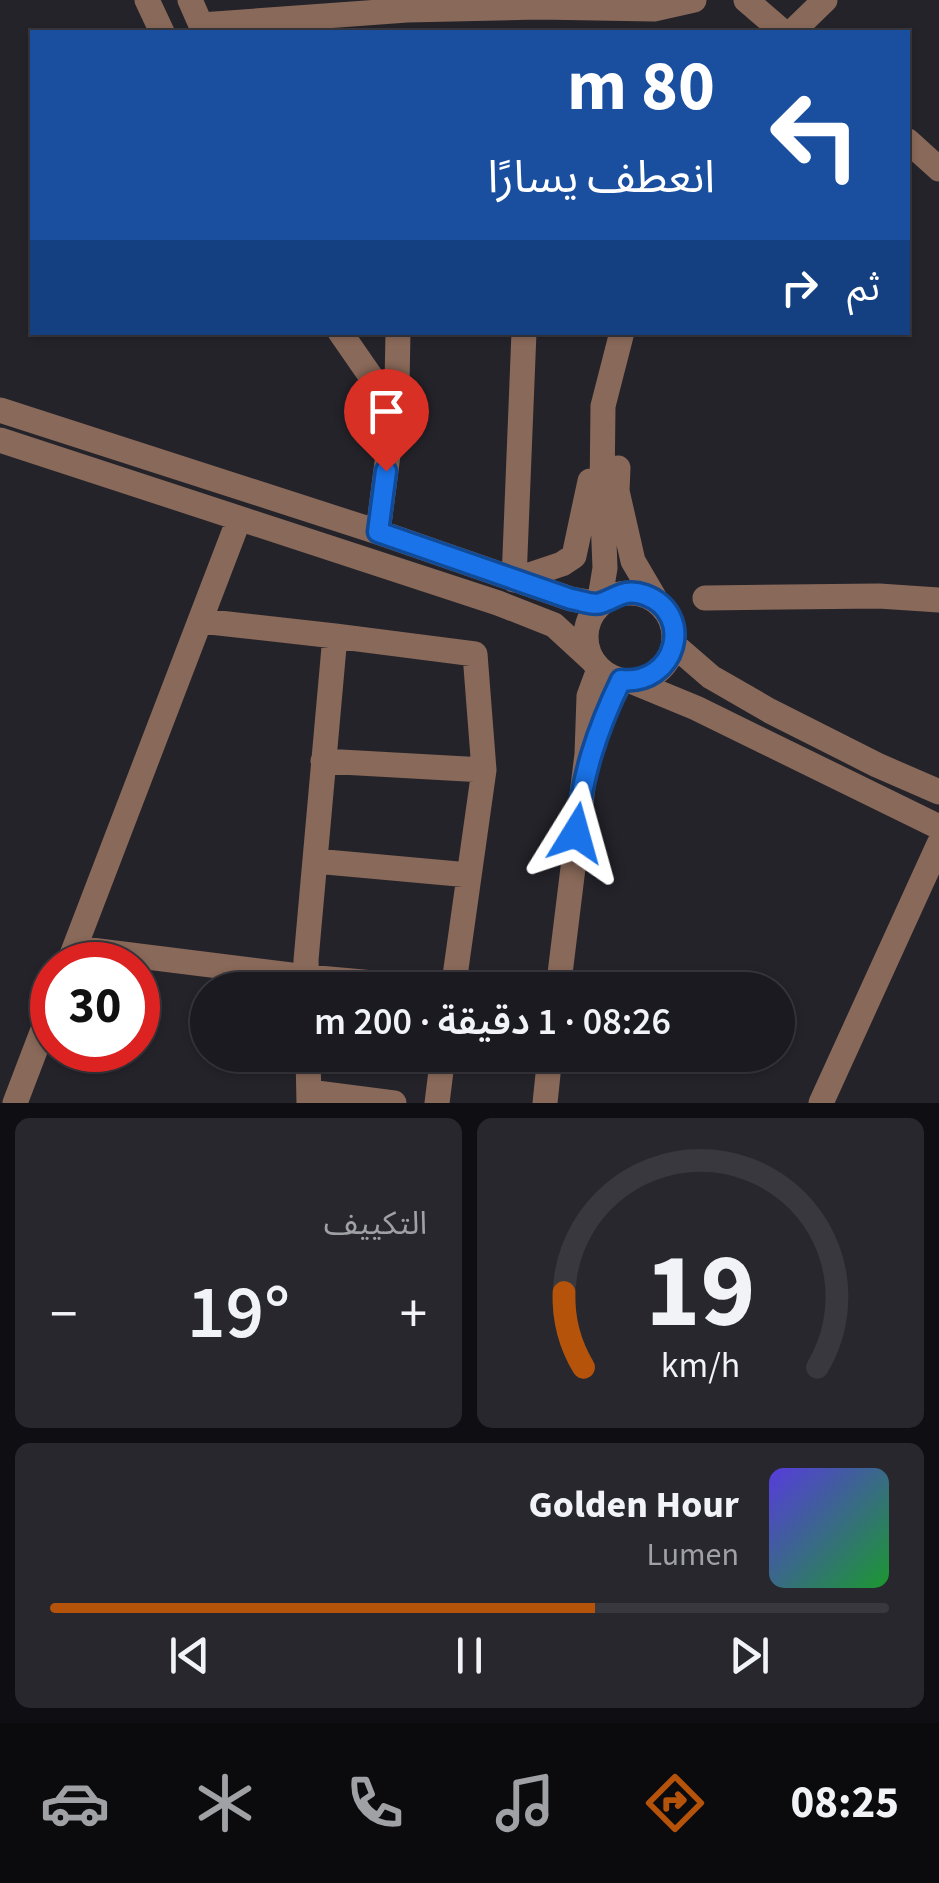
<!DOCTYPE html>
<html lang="ar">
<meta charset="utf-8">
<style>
:root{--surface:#1b1a20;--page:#28272d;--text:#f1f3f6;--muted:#a0a1a5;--line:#39383e;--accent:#b45309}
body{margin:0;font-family:"Source Sans 3","Noto Sans Arabic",sans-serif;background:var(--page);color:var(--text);direction:rtl;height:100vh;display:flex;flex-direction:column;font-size:38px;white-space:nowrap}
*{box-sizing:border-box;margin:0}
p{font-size:32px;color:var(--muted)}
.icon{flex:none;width:55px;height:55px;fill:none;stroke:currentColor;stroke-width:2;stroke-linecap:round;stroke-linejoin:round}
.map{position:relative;height:1103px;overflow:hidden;direction:ltr}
.panel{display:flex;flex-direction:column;gap:15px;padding:15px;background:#0f0e12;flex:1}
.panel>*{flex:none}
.banner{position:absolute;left:30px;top:30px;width:880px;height:305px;border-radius:0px;box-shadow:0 2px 8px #0004,0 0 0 2px var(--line);direction:rtl;background:#1a4fa0;color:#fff;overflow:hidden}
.speed{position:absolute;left:30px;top:942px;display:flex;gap:20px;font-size:50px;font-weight:700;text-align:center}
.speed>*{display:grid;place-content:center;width:130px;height:130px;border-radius:50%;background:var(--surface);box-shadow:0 2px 8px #0004,0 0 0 2px var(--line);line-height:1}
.speed .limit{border:15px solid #d22;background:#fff;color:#111}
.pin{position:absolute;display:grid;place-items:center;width:85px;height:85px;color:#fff;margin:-102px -42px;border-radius:50% 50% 50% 0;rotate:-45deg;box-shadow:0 0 10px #0007}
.pin .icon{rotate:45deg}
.me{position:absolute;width:110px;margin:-55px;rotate:8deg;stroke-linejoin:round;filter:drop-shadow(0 0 8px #0008)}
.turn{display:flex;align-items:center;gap:35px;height:210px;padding:0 30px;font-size:45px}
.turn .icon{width:130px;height:130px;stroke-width:2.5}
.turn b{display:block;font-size:70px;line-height:85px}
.then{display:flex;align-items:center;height:95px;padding:0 30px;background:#0003;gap:20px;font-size:38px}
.big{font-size:75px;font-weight:600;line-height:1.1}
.panel .widget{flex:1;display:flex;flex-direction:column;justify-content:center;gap:15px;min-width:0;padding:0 35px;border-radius:15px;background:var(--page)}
.panel .dial{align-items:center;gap:0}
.dial svg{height:260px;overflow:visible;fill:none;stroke:var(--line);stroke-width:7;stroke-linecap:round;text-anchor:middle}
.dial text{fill:var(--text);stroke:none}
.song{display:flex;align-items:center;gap:30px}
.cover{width:120px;height:120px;border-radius:15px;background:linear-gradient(135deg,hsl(250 70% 55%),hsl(130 70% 35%))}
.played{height:10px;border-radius:5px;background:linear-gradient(90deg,var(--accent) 65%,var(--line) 65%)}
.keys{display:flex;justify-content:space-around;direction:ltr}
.heat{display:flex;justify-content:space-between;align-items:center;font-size:55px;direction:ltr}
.panel .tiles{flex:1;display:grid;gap:15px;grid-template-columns:1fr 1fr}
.widget:last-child{grid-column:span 2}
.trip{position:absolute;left:190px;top:972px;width:605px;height:100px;border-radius:50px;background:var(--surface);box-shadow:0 2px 8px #0004,0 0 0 2px var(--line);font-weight:600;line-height:100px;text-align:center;direction:rtl}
.tab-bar{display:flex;height:160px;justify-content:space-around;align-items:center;background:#0b0a0d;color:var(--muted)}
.tab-bar .icon{width:70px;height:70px}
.tab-bar .selected{color:var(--accent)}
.tab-bar b{font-size:45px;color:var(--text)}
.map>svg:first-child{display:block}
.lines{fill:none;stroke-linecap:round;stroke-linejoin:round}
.minor{stroke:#896959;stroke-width:25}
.route-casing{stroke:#114b97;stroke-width:25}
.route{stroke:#1a73e8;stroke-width:18}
</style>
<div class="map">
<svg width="939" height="1103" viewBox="0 0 939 1103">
<rect width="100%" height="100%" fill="#24232a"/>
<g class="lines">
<path class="minor" d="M147 0 162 32
M190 0 204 32
M746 0 783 32
M201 25 407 10 538 7 654 9 694 0
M792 32 825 0
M908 141 939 169
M340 332 394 410
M524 332 514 580 562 564 574 556 590 481
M0 410 378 532 571 599 599 604 605 568 602 492 603 406 622 332
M0 440 498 603 554 625 592 660
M618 468 617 491 633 561 657 602
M378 532 397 385 398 332
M586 637a44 44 0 1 1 88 0a44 44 0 1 1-88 0Z
M705 598 879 596 939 600
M201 621 335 636 306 960 307 990
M335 636 475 654 484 770 453 990
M674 645 711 677 770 711 877 765 939 792
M633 682 696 708 939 827
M595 741 598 727 621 681
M323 761 484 770
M315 861 469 875
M75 948 307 977 452 990
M68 965 239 519
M558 990 587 754 589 696 599 669
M308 1055 309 1103
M309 1092 394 1103
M15 1103 52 1006
M437 1103 443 1055
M545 1103 550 1055
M821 1103 939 844"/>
</g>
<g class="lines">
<g class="route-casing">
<path id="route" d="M386 471 378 532 571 599C579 600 593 606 601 603 618 597 625 588 645 595 696 614 676 686 621 680 596 732 582 776 576 833"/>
</g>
<use href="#route" class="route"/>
</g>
</svg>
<div class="speed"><div class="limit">30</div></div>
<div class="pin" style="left:386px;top:471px;background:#d93025"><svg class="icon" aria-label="arrive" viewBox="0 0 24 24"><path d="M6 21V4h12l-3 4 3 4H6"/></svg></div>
<svg class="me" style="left:576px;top:833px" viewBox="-20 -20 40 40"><path d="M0-17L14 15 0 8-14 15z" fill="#1a73e8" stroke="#fff" stroke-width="4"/></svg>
<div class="trip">08:26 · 1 دقيقة · 200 m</div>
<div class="banner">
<div class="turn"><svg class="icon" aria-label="left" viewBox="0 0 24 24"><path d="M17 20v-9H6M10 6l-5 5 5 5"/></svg><div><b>80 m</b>انعطف يسارًا</div></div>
<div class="then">ثم<svg class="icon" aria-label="right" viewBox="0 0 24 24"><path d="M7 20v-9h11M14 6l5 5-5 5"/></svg></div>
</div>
</div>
<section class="panel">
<div class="tiles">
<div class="widget dial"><svg viewBox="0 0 100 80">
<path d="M14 69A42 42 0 1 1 86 69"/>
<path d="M14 69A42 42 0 0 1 8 46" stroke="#b45309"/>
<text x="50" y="56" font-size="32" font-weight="700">19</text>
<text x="50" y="72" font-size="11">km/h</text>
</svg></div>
<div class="widget"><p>التكييف</p>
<div class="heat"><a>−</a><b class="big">19°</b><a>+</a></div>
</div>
<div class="widget">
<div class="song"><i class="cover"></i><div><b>Golden Hour</b><p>Lumen</p></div></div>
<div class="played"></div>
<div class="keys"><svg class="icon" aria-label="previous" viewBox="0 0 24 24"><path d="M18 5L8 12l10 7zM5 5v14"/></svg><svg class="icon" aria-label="pause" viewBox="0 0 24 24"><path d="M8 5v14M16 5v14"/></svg><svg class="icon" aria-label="next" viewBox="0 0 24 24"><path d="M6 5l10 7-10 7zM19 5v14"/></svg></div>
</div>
</div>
</section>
<nav class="tab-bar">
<b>08:25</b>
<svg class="icon selected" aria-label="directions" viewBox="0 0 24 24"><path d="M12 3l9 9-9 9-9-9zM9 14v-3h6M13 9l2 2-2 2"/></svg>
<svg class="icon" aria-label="music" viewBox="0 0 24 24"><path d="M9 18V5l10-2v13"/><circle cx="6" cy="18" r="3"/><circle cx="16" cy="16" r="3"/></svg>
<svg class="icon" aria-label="phone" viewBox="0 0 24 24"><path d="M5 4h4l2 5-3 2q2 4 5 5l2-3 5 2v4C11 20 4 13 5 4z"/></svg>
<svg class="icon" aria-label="climate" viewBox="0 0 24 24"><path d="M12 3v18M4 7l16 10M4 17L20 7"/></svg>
<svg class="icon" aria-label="car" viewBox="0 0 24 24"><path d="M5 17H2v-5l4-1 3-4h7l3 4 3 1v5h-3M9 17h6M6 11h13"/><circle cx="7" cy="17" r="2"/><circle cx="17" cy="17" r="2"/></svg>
</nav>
